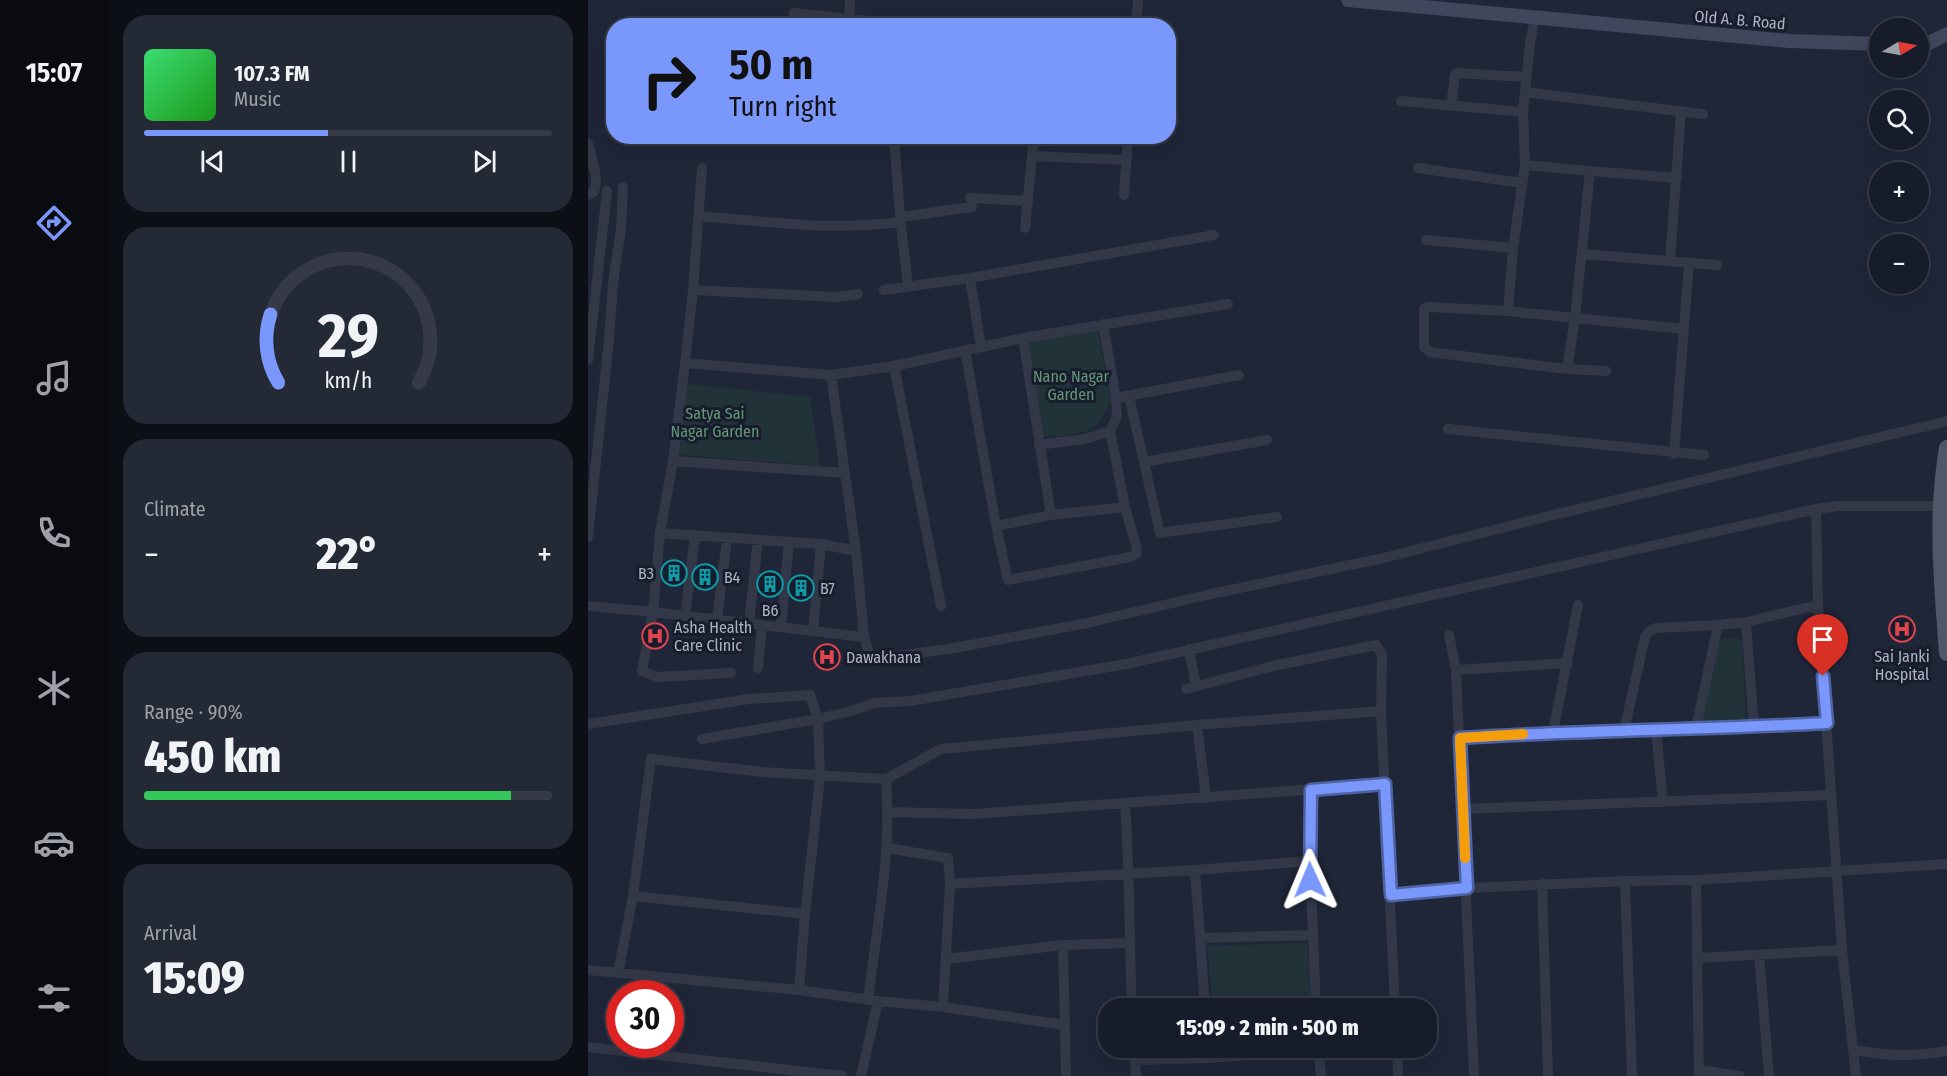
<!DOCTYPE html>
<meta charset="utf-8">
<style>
:root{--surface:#171c2a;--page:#242936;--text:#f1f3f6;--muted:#9ea1a8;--line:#363a47;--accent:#7a98fc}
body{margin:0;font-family:"Fira Sans Condensed",sans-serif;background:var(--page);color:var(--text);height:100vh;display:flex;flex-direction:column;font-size:22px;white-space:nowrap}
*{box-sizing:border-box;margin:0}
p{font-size:20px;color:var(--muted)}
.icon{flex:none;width:33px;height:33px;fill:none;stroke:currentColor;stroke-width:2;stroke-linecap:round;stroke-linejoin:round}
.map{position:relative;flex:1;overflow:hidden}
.details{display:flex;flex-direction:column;gap:15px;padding:15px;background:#0d0f17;width:480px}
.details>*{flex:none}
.banner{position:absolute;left:18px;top:18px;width:570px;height:126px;border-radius:24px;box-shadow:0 6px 24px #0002,0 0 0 2px var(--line);background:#7a98fc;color:#111;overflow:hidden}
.needle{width:39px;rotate:80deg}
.controls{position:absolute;left:1281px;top:18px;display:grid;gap:12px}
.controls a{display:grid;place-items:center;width:60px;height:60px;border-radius:50%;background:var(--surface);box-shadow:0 6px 24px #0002,0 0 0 2px var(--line);font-size:30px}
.speed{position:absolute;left:18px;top:980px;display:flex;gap:12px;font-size:30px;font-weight:700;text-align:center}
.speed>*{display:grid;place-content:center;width:78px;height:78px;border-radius:50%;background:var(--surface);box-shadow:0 6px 24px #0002,0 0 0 2px var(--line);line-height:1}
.speed .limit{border:9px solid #d22;background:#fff;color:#111}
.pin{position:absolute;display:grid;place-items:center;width:51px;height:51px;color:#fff;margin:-62px -26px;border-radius:50% 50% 50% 0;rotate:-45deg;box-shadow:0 0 6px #0007}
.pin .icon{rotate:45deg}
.me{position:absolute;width:66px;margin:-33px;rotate:359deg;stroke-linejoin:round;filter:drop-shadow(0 0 4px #0008)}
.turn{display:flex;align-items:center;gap:21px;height:126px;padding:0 24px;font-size:27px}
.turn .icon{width:78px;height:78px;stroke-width:2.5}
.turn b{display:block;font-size:42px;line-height:51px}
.big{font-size:45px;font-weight:800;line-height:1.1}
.details .card{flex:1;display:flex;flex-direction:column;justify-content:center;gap:9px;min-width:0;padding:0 21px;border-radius:24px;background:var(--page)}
.details .dial{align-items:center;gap:0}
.dial svg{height:156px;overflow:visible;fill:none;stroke:var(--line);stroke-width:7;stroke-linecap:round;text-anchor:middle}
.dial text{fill:var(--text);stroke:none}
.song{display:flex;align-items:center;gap:18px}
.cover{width:72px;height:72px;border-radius:9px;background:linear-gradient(135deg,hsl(140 70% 55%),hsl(120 70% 35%))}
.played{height:6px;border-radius:3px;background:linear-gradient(90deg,var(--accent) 45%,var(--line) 45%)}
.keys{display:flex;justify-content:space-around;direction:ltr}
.heat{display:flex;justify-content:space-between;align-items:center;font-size:33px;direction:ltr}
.charge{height:9px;border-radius:4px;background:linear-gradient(90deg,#34c759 90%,var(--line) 0)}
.trip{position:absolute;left:510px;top:998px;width:339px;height:60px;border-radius:24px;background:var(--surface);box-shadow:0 6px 24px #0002,0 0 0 2px var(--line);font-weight:800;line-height:60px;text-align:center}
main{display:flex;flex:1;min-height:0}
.tabs{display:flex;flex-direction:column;width:108px;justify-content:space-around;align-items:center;background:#090b11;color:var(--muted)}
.tabs .icon{width:42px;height:42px}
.tabs .selected{color:var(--accent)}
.tabs b{font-size:27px;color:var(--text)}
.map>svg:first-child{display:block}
.green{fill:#213239}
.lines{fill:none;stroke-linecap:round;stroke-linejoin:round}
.minor{stroke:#333848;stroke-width:10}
.secondary{stroke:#40465c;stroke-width:14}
.primary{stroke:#505769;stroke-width:16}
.route-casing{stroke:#4f63a4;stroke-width:15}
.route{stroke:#7a98fc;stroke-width:10}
.slow{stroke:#f59e0b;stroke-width:10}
.labels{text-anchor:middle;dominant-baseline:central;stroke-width:6;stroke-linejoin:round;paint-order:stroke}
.street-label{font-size:16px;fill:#adb2c5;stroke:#181d2d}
.park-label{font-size:16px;fill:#639777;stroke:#181d2d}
.poi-label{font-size:16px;fill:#adb2c5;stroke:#181d2d;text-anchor:start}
</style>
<main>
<nav class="tabs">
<b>15:07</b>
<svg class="icon selected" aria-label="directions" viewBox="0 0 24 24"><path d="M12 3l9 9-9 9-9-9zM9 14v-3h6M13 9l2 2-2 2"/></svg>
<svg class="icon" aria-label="music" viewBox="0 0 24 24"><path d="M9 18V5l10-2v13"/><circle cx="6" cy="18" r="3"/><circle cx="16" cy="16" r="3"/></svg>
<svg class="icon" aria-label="phone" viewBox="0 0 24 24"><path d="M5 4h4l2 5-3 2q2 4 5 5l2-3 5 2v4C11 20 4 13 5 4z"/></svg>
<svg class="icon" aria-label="climate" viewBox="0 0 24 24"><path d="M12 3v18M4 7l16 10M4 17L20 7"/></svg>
<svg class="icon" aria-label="car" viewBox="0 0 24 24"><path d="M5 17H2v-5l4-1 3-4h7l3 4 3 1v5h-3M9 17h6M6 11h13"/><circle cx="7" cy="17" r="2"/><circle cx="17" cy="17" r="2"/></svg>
<svg class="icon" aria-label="filters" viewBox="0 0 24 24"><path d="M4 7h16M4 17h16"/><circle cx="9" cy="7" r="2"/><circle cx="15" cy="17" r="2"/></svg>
</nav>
<section class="details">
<div class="card">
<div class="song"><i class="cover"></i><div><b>107.3 FM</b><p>Music</p></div></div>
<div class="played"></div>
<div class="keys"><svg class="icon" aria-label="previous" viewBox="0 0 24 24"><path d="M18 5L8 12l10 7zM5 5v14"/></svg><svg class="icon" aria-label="pause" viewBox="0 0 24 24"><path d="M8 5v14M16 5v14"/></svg><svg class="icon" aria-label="next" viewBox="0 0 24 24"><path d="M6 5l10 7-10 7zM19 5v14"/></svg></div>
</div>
<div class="card dial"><svg viewBox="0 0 100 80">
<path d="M14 69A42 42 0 1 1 86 69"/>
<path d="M14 69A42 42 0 0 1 10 34" stroke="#7a98fc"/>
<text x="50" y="56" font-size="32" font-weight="700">29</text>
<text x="50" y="72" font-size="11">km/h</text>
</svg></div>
<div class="card"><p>Climate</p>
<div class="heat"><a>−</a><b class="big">22°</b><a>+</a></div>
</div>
<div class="card"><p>Range · 90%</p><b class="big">450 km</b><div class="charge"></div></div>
<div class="card"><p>Arrival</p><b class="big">15:09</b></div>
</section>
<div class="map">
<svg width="1359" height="1076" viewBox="0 0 1359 1076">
<rect width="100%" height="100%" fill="#1f2638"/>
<path class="green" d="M509 328 523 401 509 425 500 431 475 436 454 437 439 341Z
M90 383 222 397 232 466 82 454Z
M1130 639H1154L1158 725 1112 724Z
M719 943 723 1008H625L619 946Z"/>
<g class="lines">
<path class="minor" d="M206 13 328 26
M261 17 262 0
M548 26 550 0
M937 92 1115 114
M813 101 935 112
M863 106 867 75 869 73 938 77
M306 136 312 217 320 286
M446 136 444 156 539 160
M0 143 7 172 8 183 6 192 0 195
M937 165 1002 171 987 318 1096 329
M830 168 934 183
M1002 171 1089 178
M536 195 540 136
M382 198 440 201
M111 216C180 222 242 231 312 222
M312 217 384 207
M437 228 444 156
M838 240 925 248
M994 254 1129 265
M1082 261 1093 111
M382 278 393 347
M105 290 248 297 270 294
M296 290 382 278 626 235
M640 304 435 338 306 366 243 375 97 363 85 461 72 533 233 544 268 551 276 637 283 660 366 648 499 623 623 594 791 559 957 517 1359 421
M920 311 925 248 937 165 935 112 942 43 947 18
M515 324 528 398 651 375
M435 338 463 515 537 507 522 431
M377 350 408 526 420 580 543 557 548 554 549 549 537 507
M0 360 19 191
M97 363 105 290 114 168
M306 366 353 606
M979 369 987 318 920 311 840 307 836 309V347L842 352 979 369 1018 371
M243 375 268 551
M541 396 572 533 689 517
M860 429 1116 455
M451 445 497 439 522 431 529 416 528 398
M1086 454 1101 263
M85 461 256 473
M556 462 679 440
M1228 509 1230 605 1254 950 1268 1076
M408 526 463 515
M72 533 65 612 54 671 69 677 143 673
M0 537 21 340 25 284 33 228 35 187
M0 606 65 612 276 637
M97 617 107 536
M129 620 139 538
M1158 622 1166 727
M161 623 170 540
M193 627 201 542
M225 631 233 544
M861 635 868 670 871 738 886 1076
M601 649 608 686
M170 668 174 625
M868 670 980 663
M598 689 685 666 788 645 794 655 793 711
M0 724 161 699 222 695 230 719 267 710 285 703 322 701 538 664 1228 509 1251 506H1352
M609 725 618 798
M1108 728 1130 625 1158 622 1230 605
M1068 730 1075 802
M1036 731 1057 637 1060 632 1068 628 1130 625
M965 732 990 605
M871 738C994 731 1117 730 1239 723
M114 739 230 719 232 777 217 914 211 990
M723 790 722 861 728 1008
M537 804C542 872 541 940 544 1008
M875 809 1244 795
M301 812 385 814 797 784
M299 848 360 858 362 884 355 1007
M607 870 612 938 724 935
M1108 880 1111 1076
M1037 881 1044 1076
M362 884 607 870 722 861
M954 884 960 1076
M803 895 879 888 1037 881 1108 880 1359 864
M45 896 217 914
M612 938 617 1008
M1171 955 1181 1076
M1110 958 1254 950
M358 959 475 945
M0 970 211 990 290 1001 355 1007 476 1025
M30 973 45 896 63 759 174 772 298 779 353 749 609 725 793 711 807 1008
M280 999C289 926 304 853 298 779
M0 1047 254 1076
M546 1047 548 1076
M620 1047 621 1058 730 1050
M730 1047 733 1076
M809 1047 810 1076
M1266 1050C1301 1056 1323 1057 1359 1051
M547 1060 621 1058
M1111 1070 1152 1076
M273 1076 290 1001
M478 1076 475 945 541 943"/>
<path class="secondary" d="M760 0 1201 41 1292 44
M1330 45 1335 46 1359 34"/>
<path class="primary" d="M1359 448C1347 517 1354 584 1359 653"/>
</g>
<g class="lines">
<g class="route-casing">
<path id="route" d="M722 880 723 790 797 784 803 895 879 888 872 738C994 730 1117 730 1239 723L1235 676"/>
</g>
<use href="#route" class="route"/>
<path class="slow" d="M877 858 872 738 935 734"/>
</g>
<defs>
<g id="building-ring" transform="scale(1.35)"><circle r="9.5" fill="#181d2d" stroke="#0f9aa8" stroke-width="1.5"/><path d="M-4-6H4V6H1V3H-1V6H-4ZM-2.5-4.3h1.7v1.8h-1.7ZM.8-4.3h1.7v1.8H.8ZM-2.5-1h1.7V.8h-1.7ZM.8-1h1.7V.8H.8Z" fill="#0f9aa8"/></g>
<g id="hospital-ring" transform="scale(1.35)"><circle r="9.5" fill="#181d2d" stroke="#e0444e" stroke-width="1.5"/><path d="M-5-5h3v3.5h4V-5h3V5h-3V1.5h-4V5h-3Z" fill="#e0444e"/></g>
</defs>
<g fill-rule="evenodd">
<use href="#building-ring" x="86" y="573"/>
<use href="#building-ring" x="117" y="577"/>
<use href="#building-ring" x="182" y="584"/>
<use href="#building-ring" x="213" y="588"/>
<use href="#hospital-ring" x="1314" y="629"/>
<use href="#hospital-ring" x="67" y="636"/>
<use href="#hospital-ring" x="239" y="657"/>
</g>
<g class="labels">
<g class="street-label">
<text transform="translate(1152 20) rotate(5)">Old A. B. Road</text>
</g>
<g class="park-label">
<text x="483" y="376">Nano Nagar<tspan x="483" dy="18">Garden</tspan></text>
<text x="127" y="413">Satya Sai<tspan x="127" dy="18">Nagar Garden</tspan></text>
</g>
<g class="poi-label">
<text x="66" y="573" text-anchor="end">B3</text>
<text x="136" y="577">B4</text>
<text x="232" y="588">B7</text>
<text x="182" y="610" text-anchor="middle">B6</text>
<text x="86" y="627">Asha Health<tspan x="86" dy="18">Care Clinic</tspan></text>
<text x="1314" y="656" text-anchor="middle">Sai Janki<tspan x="1314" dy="18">Hospital</tspan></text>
<text x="258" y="657">Dawakhana</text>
</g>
</g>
</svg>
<div class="controls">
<a><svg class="needle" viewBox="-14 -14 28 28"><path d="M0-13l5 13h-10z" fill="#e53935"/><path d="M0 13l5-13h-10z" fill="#9ea1a8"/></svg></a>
<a><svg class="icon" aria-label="search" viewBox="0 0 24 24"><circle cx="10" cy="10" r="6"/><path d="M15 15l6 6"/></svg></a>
<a>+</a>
<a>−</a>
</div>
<div class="speed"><div class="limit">30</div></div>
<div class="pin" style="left:1235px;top:676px;background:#d93025"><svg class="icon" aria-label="arrive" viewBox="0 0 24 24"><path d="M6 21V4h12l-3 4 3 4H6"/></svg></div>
<svg class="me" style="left:722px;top:880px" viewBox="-20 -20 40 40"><path d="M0-17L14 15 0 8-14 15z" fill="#7a98fc" stroke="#fff" stroke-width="4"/></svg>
<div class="trip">15:09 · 2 min · 500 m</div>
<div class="banner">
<div class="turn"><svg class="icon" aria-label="right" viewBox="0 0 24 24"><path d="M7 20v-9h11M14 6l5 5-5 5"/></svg><div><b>50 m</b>Turn right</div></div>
</div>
</div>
</main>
